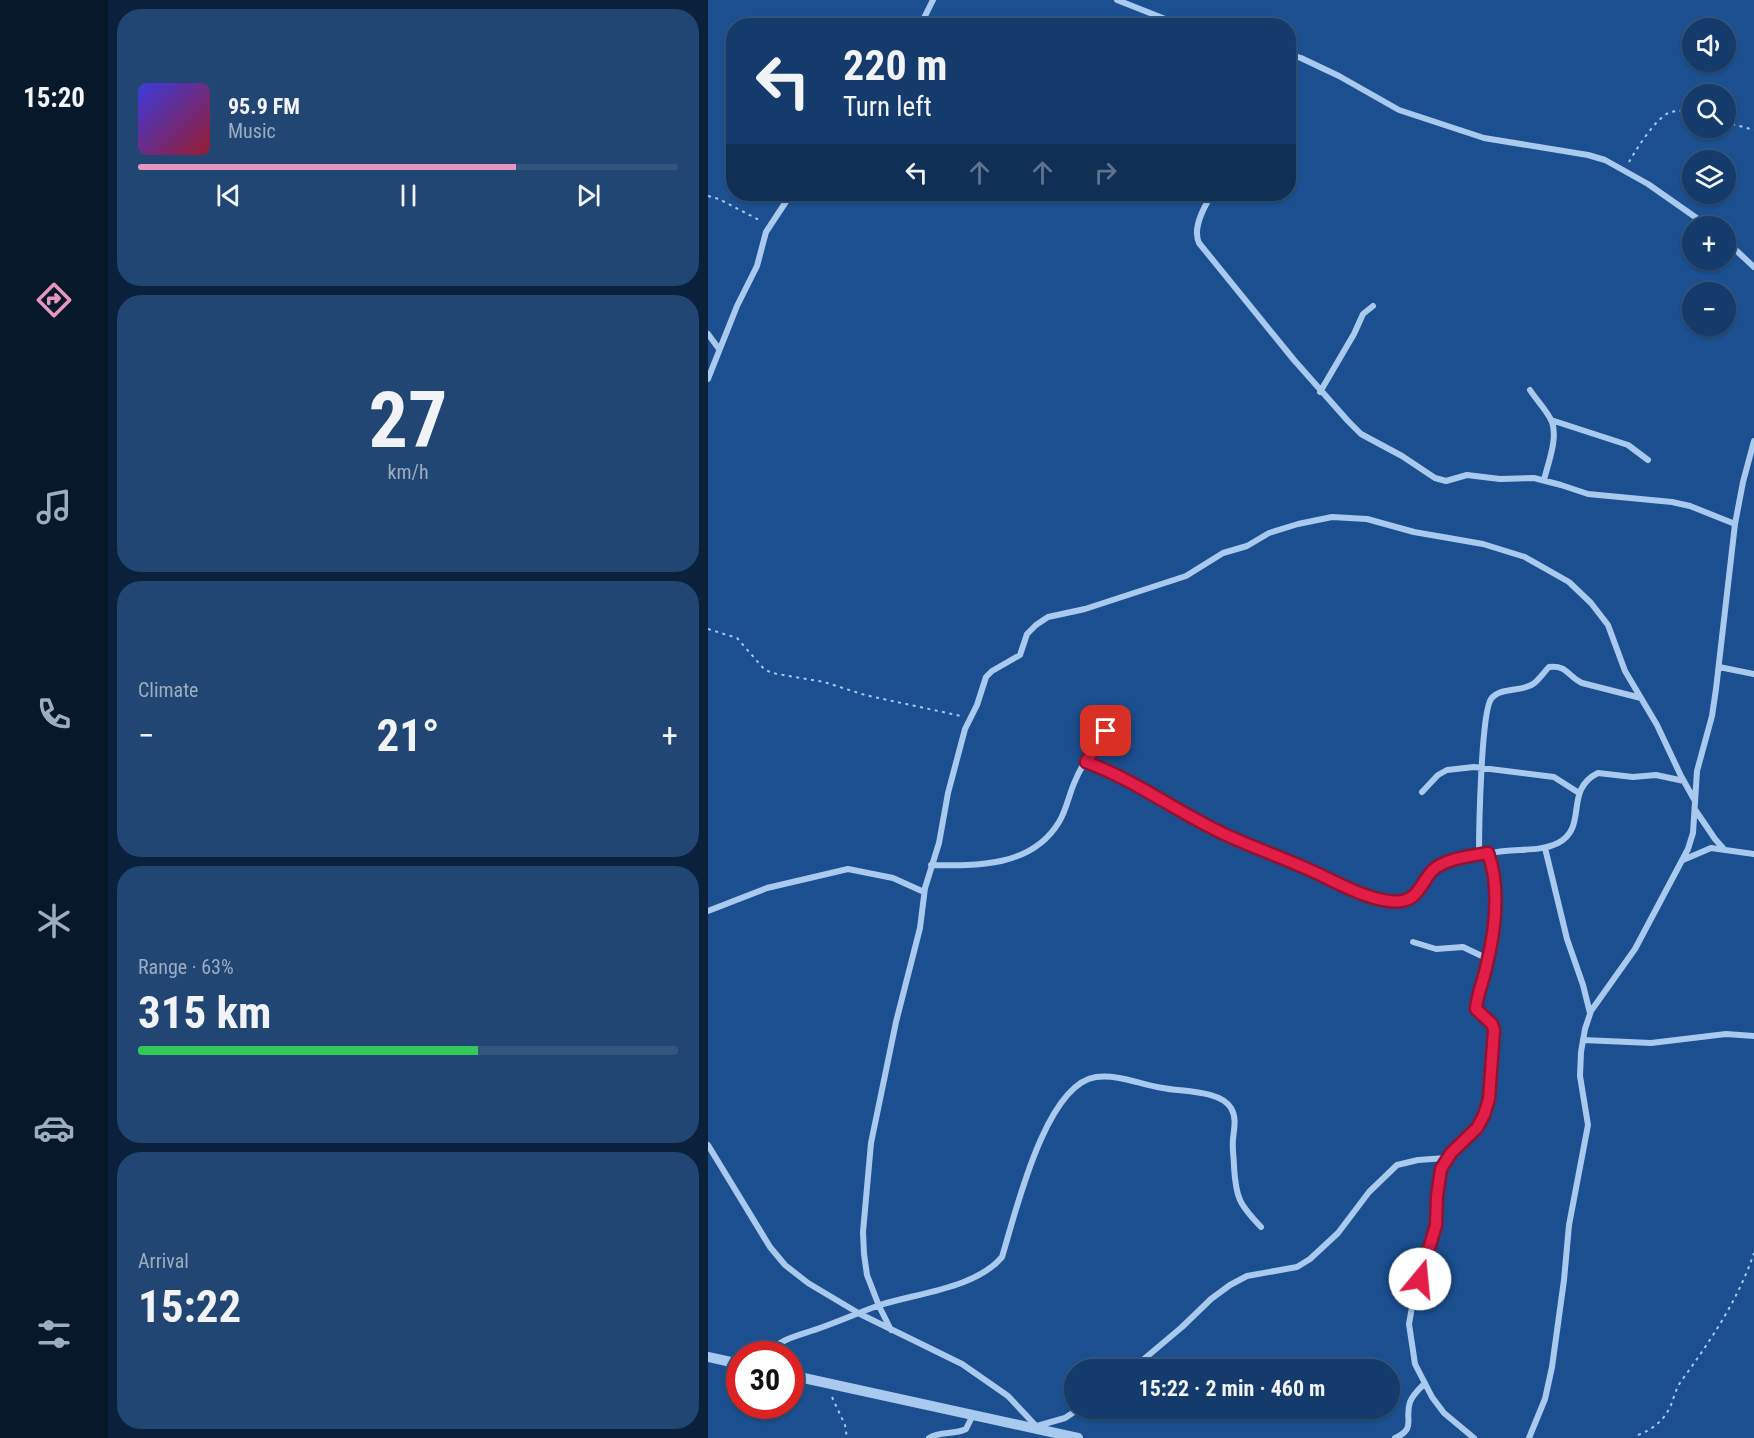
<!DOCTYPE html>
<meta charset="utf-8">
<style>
:root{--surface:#143b6b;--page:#214673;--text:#f1f3f6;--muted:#9dadc1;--line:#33557e;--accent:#e797bd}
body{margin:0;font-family:"Roboto Condensed",sans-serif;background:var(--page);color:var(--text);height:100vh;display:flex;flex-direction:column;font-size:22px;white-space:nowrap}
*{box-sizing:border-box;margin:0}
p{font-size:20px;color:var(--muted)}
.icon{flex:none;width:33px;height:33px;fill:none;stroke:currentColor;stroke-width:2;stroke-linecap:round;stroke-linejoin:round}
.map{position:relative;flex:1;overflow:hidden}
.panel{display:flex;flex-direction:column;gap:9px;padding:9px;background:#0b203b;width:600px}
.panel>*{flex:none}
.hud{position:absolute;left:18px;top:18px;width:570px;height:183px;border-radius:24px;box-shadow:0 2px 4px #0004,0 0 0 2px var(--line);background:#143b6b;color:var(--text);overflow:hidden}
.buttons{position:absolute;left:974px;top:18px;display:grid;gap:12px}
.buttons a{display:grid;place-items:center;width:54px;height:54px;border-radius:50%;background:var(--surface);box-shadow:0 2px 4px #0004,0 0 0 2px var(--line);font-size:30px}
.speed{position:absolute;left:18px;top:1341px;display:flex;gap:12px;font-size:30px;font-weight:700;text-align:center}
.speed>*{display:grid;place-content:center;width:78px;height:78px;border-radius:50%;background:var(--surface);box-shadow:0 2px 4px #0004,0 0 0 2px var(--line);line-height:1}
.speed .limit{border:9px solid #d22;background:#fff;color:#111}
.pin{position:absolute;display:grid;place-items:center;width:51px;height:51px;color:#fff;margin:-26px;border-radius:12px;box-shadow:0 3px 9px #0006}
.me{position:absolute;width:66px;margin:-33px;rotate:17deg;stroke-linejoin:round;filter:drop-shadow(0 0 4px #0008)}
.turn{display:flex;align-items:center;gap:21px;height:126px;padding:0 18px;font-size:27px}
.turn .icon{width:78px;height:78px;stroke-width:2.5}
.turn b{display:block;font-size:42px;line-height:51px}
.lanes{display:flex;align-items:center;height:57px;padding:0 18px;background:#0003;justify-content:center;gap:30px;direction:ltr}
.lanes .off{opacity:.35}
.big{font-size:45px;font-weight:700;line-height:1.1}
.panel .widget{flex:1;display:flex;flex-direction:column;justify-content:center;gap:9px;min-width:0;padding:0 21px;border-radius:24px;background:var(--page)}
.panel .dial{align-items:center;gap:0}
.dial b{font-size:78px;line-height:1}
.song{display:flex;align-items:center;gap:18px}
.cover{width:72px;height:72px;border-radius:9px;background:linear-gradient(135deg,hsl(240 70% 55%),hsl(350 70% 35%))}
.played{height:6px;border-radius:3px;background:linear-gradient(90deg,var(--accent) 70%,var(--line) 70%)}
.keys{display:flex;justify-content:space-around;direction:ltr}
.heat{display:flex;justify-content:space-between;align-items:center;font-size:33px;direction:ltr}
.charge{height:9px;border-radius:4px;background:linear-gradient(90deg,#34c759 63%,var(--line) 0)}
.trip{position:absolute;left:356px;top:1359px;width:336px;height:60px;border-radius:30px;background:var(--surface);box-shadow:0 2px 4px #0004,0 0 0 2px var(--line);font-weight:700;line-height:60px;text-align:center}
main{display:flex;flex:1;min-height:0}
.menu{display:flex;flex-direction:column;width:108px;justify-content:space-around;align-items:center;background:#08182b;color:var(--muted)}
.menu .icon{width:42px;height:42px}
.menu .on{color:var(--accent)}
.menu b{font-size:27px;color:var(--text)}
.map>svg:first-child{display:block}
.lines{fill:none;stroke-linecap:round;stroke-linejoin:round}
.path{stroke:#a9c9ee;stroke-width:2;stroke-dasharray:3 4.5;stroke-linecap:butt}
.minor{stroke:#a9c9ee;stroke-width:6}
.tertiary{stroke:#a9c9ee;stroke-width:10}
.route-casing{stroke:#92132f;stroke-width:15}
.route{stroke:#e11d48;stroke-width:10}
</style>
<main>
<nav class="menu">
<b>15:20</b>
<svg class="icon on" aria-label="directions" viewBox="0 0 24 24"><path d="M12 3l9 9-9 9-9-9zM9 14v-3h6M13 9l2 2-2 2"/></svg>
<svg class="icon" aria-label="music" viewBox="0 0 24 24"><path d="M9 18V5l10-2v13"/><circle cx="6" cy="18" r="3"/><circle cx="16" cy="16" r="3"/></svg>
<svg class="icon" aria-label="phone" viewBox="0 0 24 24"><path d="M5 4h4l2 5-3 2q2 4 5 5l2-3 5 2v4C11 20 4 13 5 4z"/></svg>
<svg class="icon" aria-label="climate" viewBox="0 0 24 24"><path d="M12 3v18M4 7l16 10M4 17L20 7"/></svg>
<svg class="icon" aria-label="car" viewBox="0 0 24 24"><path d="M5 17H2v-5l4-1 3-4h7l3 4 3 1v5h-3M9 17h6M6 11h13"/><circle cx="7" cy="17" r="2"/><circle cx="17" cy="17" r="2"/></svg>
<svg class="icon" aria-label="filters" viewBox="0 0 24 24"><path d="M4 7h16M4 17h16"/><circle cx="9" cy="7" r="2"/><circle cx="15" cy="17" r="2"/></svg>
</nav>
<section class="panel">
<div class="widget">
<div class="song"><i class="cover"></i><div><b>95.9 FM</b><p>Music</p></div></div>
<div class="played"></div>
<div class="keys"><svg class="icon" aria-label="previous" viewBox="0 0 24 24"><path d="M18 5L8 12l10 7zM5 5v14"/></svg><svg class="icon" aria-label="pause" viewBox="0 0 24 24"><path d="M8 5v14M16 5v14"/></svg><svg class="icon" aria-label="next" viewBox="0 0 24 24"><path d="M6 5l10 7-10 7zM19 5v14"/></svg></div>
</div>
<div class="widget dial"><b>27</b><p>km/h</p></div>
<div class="widget"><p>Climate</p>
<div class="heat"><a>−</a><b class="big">21°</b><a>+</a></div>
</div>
<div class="widget"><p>Range · 63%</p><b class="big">315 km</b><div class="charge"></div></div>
<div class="widget"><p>Arrival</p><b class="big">15:22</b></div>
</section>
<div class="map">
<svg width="1046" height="1438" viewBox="0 0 1046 1438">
<rect width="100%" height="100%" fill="#1b4f8f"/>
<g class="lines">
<path class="path" d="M1017 122 1046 130
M921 162C929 148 946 121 960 113 968 110 976 111 984 111
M0 196 11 199 53 221
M0 629 29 638 56 669 64 673 116 682 157 695 253 716
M124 1397 137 1425 139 1438
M930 1435C945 1429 956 1421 963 1405 966 1397 968 1388 974 1380 1003 1340 1030 1300 1046 1253"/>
<path class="minor" d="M409 0 475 26
M212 26 225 0
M580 54 593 58 631 76 691 110 776 138 880 155 897 160 940 184 1000 226
M504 194C496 207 484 228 491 243L586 360 640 421 653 434 694 456 727 478 738 481 759 475 792 479 826 478 853 485 880 494 964 502 982 506 1027 524
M1017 240 1046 267
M0 334 11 349
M0 379 29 306 49 266 58 232 83 194
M822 390C829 401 839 410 844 422 850 439 840 463 836 480
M612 392 646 334 655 314 665 306
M843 420 920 445 940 460
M1011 667 1046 674
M378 762C427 780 469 811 515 833 522 837 529 838 536 841 559 850 581 860 603 870 628 882 668 906 696 901 711 898 718 867 743 861 761 857 779 853 797 851 814 849 834 851 850 843 881 827 855 790 890 773L925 777 948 775 976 781
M714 792 730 775 739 770 766 767 846 777 871 793
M988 811 1007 839 1015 848
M837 848 859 939 875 985 882 1013
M771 855C771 831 773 714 783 699 792 687 813 692 825 684 831 680 836 672 841 667 860 665 859 676 874 683L933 698
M975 860 1003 848 1046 854
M223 865C269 866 324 867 351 822 359 809 361 793 368 779 376 759 393 740 404 721
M0 911 59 888 140 869 185 878 216 892
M705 942 728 949 755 947 780 959
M875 1040 943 1043 1018 1034 1046 1036
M0 1145 62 1247 77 1265 100 1283 152 1314 254 1364 300 1396 330 1428
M183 1330 171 1306 159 1275 156 1254 155 1232 163 1143 188 1022 212 928 217 888 231 843 240 793 257 729 269 705 278 677 284 671 312 655 319 634 328 625 340 617 377 609 478 576 515 553 539 546 561 533 590 524 624 517 659 519 706 532 775 544 817 557 861 582 883 603 900 625 917 671 949 725 973 776 987 801
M60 1354C72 1338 93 1335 112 1328 132 1321 152 1312 172 1305 210 1293 268 1288 294 1257 307 1215 337 1084 388 1077 411 1074 433 1085 455 1088 474 1092 512 1090 523 1108 529 1118 526 1129 525 1139 524 1149 526 1158 526 1167 528 1198 531 1204 553 1227
M423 1370 474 1327 503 1299 522 1285 539 1276 589 1267 602 1259 630 1233 661 1192 689 1165 710 1160 738 1158
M329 1426 357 1418 372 1408
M221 1438C232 1431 246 1435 258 1429L265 1415
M687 1438C709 1428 696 1420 702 1402 705 1394 711 1389 717 1383
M766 1438 736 1413 724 1397 707 1364 701 1324 704 1307 728 1225 729 1196 733 1169 743 1153 769 1128 776 1115 781 1099 786 1031 784 1025 768 1009C769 995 775 982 778 968 787 932 793 888 780 853
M821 1438 837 1399 844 1367 856 1280 861 1225 880 1125 872 1076 873 1052 877 1029 883 1011 927 949 980 849 985 833 989 771 1004 716 1008 689 1027 524 1035 482 1046 441"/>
<path class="tertiary" d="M0 1357 32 1364
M82 1375 370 1438"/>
</g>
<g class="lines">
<g class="route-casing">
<path id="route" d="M398 731 378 762C427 780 469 812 516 834 544 847 575 858 604 871 627 881 672 908 698 900 710 897 716 879 725 870 739 858 763 856 780 853 793 888 787 932 778 968 775 982 769 995 768 1009L784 1024 786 1030 781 1099 776 1115 769 1128 743 1153 733 1169 729 1196 728 1225 712 1279"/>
</g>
<use href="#route" class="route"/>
</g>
</svg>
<div class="buttons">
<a><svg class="icon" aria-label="sound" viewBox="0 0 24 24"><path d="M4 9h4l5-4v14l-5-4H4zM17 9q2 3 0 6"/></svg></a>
<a><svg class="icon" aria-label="search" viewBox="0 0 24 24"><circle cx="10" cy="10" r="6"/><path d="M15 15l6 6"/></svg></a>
<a><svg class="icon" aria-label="layers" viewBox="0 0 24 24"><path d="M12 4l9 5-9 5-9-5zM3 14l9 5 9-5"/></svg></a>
<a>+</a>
<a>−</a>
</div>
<div class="speed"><div class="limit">30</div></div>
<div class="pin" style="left:398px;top:731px;background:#d93025"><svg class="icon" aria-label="arrive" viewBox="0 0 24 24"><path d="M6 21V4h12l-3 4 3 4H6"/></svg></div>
<svg class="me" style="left:712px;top:1279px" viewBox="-20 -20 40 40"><circle r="19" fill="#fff"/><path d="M0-13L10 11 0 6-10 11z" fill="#e11d48"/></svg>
<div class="trip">15:22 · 2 min · 460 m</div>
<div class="hud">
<div class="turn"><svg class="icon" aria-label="left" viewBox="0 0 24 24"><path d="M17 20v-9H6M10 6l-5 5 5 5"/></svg><div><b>220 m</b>Turn left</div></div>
<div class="lanes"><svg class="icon" aria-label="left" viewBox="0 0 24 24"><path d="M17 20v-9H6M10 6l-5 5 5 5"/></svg><svg class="icon off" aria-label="ahead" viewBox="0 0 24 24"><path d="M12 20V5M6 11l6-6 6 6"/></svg><svg class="icon off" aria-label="ahead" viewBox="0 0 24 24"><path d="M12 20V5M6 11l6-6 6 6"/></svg><svg class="icon off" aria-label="right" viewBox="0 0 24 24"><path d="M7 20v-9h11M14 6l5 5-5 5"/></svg></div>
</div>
</div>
</main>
